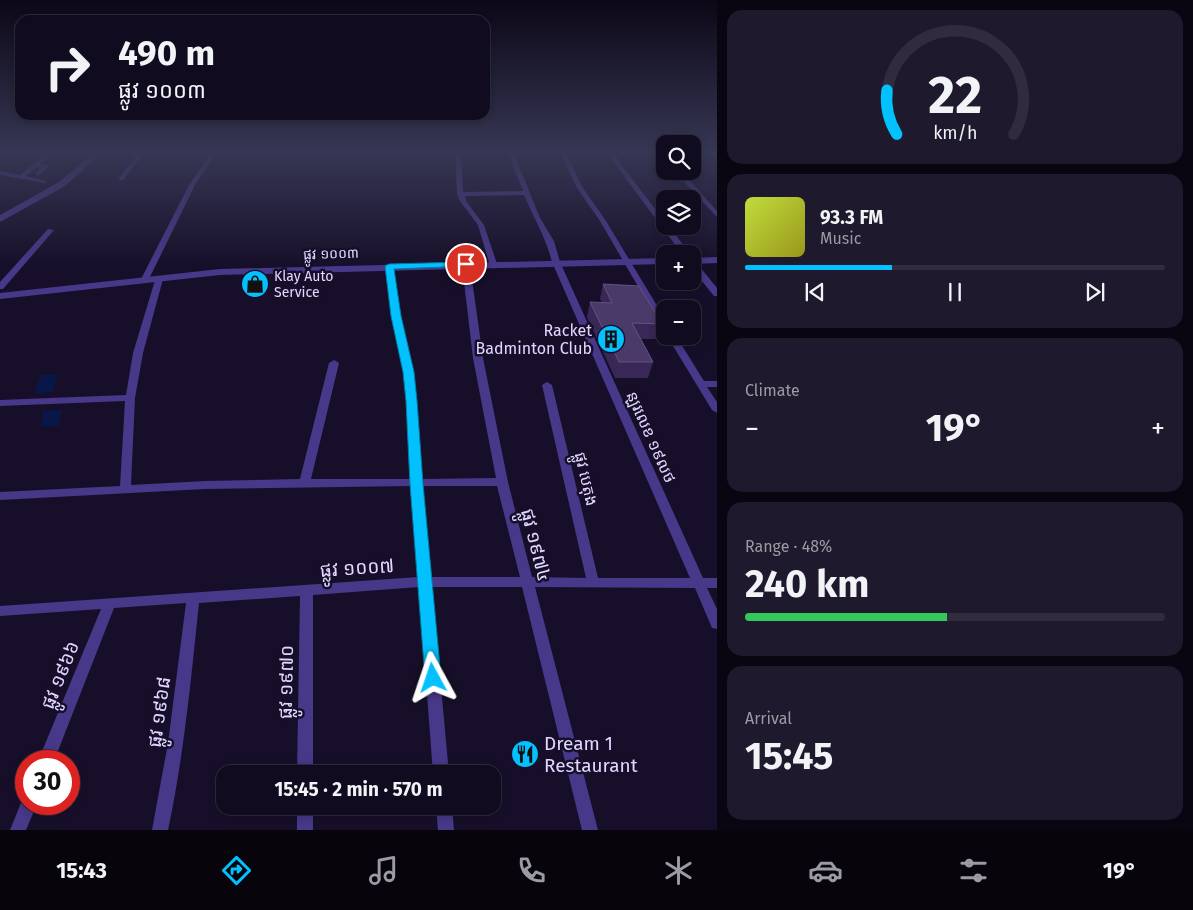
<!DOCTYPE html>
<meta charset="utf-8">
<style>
:root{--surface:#110b1f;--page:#1e192c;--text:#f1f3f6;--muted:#9c9ba4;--line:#302b3d;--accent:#03c1ff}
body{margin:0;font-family:"Fira Sans","Noto Sans Khmer",sans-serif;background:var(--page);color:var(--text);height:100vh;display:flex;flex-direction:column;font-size:19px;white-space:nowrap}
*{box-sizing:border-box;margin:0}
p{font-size:16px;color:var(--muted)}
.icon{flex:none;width:28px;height:28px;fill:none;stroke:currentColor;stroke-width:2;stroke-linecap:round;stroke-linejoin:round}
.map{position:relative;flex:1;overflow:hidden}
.side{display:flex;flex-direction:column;gap:10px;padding:10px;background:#090611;width:476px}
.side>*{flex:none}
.guide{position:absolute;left:15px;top:15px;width:475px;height:105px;border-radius:15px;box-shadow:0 2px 8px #0003,0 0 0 1px var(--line);background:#110b1f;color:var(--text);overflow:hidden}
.controls{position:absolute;left:656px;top:135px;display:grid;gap:10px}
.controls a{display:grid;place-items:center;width:45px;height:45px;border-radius:10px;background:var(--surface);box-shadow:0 2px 8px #0003,0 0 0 1px var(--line);font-size:25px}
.speed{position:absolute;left:15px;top:750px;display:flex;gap:10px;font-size:25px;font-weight:700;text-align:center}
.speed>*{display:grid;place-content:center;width:65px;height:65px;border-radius:50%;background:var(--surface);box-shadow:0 2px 8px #0003,0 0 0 1px var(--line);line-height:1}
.speed .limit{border:8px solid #d22;background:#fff;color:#111}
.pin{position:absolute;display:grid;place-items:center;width:42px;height:42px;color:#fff;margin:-21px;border:2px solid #fff;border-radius:50%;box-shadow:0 1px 5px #0007}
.me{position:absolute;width:55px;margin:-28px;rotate:355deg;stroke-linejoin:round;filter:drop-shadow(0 0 4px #0008)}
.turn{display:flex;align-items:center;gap:18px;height:105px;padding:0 20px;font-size:22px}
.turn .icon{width:65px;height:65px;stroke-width:2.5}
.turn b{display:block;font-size:35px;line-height:42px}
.big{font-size:38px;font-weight:700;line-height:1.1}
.side .card{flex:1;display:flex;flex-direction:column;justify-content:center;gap:8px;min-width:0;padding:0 18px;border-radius:15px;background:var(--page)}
.side .dial{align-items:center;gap:0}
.dial svg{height:130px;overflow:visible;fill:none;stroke:var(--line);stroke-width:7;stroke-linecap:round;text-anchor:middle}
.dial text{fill:var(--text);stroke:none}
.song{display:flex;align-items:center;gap:15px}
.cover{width:60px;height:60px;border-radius:8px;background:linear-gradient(135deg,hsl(70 70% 55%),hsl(60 70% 35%))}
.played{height:5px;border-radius:2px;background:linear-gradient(90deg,var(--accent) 35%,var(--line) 35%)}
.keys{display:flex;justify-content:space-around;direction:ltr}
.heat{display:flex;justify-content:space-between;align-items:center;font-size:28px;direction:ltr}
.charge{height:8px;border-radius:4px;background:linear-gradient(90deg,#34c759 48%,var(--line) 0)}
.trip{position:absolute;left:216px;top:765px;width:285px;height:50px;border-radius:15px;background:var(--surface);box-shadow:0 2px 8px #0003,0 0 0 1px var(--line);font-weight:700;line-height:50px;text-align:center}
.tab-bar{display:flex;height:80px;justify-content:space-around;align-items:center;background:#07040c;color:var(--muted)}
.tab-bar .icon{width:35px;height:35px}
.tab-bar .active{color:var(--accent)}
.tab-bar b{font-size:22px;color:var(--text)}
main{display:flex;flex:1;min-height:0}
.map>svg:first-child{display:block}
.water{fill:#081648}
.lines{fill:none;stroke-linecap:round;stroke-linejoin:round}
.minor{fill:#473889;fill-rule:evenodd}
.tertiary{fill:#473889;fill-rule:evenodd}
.secondary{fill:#866eff;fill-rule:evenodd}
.wall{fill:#382757}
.building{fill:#4a3a69;stroke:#625380}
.route{fill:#03c1ff;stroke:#027da6}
.labels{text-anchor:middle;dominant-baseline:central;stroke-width:5;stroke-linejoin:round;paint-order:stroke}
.far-street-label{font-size:14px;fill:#e1d7ff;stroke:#170f29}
.far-poi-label{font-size:14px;fill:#e1d7ff;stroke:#170f29;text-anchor:start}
.poi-label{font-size:16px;fill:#e1d7ff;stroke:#170f29;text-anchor:end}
.street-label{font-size:16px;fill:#e1d7ff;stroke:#170f29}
.near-street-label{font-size:19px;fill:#e1d7ff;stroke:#170f29}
.near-poi-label{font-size:19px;fill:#e1d7ff;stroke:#170f29;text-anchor:start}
</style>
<main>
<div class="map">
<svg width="717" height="830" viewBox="0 0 717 830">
<rect width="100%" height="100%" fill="#170f29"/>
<path class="water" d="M57 374 53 392 34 394 41 375Z
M62 409 59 426 41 427 43 411Z"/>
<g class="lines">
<path class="minor" d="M49 151H56L41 164 48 165V167L38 176 35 174 41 167H37L26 176 46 181V183L0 175V171L20 175Z
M140 151H146L123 180H119V178Z
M212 151H218L195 185 148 281 144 283H141L140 281 189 185 209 156 187 155 184 153 187 151Z
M412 151H418L417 156H413Z
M455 151H461L463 192 523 191 507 151H513L540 218 554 241 560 262 703 578H717V588H707L717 609V629L712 628 695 588 535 587 598 830H582L522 587H432L449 774H433L419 587 313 595V774H297L300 596 199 603C191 679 184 755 168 830H152L168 743 186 603 114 608 54 761H38L101 609 0 616V606L418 577 412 486 205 489 0 500V492L120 486 125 401 0 406V400L126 395 133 353 156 277H159L163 279 143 353 135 398 131 485 205 481 300 479 329 363 334 360 339 363 311 479H411L404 372 392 316 385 266 389 264 393 266 400 316 414 372 422 479 496 478 473 358 462 265 466 263 470 265 483 358 508 482 532 577 586 578 542 385 547 382 552 385 598 578H690L552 262C546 238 534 218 524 195L465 196 466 201 484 225 497 264 493 266H490L478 225 460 201 457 194ZM423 486H497L520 577H431Z
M559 151H565L583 188 606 221 665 319V329L661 326 600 221 577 188Z
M608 151H614L620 163 665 222V226H669L690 254H682L615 164Z
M645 151H665V155L643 154V152Z
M692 151H714L715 152 712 154H692Z
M674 171H681L717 211V217Z
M48 229 54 230 3 289H0V282Z
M692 261H695L717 288V296H714L692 269Z
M667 336H676L704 381H717V387H707L717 402V413L712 410Z
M26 797V804H37L26 830H10L23 798Z
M297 806H313V830H297Z
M436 806H452L454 830H438Z"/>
<path class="tertiary" d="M96 151H104L65 186 0 222V215L59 182Z
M717 257V263L692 264V258Z
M665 258V264L220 275 0 299V293L220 269Z"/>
<path class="secondary" d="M707 151H715L717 158Z"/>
</g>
<path class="wall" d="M603 284 662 324 658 339H640L653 362 648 378H615L587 317 590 302 602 303 600 299Z"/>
<path class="building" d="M603 284 639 286 662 324 632 323 653 362H619L590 302 612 303Z"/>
<linearGradient id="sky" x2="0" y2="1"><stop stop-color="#0d0817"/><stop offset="0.57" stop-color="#363754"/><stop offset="1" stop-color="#363754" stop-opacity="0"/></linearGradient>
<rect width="717" height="267" fill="url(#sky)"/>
<path class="route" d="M466 262 470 264 469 266 394 269 401 316 414 372 417 401 423 484 441 678 439 683 433 685 428 683 425 678 410 484 406 401 403 372 391 316 385 266 389 264Z"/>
<defs>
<g id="shop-disc" transform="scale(1.4375)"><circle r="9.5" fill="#03c1ff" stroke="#170f29"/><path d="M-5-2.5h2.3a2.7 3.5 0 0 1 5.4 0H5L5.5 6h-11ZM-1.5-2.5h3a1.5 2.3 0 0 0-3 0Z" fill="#111"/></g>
<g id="building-disc" transform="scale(1.4375)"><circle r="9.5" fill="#03c1ff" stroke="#170f29"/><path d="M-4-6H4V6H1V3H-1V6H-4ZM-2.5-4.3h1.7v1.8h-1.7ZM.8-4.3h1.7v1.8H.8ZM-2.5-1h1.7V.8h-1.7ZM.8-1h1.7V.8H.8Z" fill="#111"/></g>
<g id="restaurant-disc" transform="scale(1.4375)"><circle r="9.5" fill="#03c1ff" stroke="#170f29"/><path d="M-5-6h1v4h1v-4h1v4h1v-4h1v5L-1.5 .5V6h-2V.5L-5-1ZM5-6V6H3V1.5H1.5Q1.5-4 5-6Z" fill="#111"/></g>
</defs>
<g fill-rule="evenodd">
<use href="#shop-disc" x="255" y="284"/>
<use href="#building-disc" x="611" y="339"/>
<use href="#restaurant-disc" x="525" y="754"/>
</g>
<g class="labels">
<g class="far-street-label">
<text transform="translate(331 254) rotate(-2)">ផ្លូវ ១០០៣</text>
</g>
<g class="far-poi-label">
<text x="274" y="276">Klay Auto<tspan x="274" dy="16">Service</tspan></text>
</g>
<g class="poi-label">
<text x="592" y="330">Racket<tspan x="592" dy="18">Badminton Club</tspan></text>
</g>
<g class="street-label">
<text transform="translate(651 437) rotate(66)">ន្ឡរលេខ ១៩លថ</text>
<text transform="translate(586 479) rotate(77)">ផ្លូវ បេតុង</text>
</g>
<g class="near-street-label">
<text transform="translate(536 545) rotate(76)">ផ្លូវ ១៩៧៤</text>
<text transform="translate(357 568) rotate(-4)">ផ្លូវ ១០០៧</text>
<text transform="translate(60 675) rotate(-68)">ផ្លូវ ១៩៦៦</text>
<text transform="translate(286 682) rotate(-89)">ផ្លូវ ១៩៧០</text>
<text transform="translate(159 712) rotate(-82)">ផ្លូវ ១៩៦៨</text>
</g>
<g class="near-poi-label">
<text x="544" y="743">Dream 1<tspan x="544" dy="22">Restaurant</tspan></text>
</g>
</g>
</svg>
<div class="controls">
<a><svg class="icon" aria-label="search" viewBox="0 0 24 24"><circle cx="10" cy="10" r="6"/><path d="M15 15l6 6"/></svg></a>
<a><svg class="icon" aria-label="layers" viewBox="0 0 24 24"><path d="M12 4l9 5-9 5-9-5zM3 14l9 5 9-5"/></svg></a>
<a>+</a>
<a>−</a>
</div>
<div class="speed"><div class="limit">30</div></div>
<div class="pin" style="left:466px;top:264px;background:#d93025"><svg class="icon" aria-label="arrive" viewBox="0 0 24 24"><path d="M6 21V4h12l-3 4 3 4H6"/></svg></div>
<svg class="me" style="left:433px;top:678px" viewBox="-20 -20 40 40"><path d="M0-17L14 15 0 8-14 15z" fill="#03c1ff" stroke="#fff" stroke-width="4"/></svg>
<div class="trip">15:45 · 2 min · 570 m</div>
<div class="guide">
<div class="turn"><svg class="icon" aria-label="right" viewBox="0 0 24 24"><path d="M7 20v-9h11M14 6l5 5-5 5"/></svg><div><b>490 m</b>ផ្លូវ ១០០៣</div></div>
</div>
</div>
<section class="side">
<div class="card dial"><svg viewBox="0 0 100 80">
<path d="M14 69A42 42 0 1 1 86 69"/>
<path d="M14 69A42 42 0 0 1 8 42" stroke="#03c1ff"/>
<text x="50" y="56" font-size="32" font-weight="700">22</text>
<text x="50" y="72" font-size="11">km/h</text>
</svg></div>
<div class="card">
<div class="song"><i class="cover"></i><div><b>93.3 FM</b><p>Music</p></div></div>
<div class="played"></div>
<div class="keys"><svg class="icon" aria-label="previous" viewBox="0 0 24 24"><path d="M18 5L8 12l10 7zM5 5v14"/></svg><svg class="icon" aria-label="pause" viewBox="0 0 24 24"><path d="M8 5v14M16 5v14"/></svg><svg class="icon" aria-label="next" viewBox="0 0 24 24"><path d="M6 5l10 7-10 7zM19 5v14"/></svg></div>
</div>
<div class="card"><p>Climate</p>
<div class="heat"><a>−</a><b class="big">19°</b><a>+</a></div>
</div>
<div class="card"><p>Range · 48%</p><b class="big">240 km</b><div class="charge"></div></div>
<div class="card"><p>Arrival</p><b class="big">15:45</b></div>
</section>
</main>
<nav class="tab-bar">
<b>15:43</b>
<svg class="icon active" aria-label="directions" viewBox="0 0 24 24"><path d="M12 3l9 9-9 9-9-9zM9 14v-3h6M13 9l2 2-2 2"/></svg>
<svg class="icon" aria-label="music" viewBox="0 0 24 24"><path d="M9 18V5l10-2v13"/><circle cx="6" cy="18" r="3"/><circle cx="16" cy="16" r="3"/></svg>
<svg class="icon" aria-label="phone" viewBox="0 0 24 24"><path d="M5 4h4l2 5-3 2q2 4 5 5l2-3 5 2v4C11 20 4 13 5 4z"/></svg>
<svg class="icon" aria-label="climate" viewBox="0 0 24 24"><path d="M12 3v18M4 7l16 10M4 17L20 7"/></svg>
<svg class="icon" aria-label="car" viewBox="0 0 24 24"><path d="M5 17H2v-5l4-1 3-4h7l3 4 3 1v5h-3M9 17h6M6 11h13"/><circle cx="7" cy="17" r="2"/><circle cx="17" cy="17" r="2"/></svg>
<svg class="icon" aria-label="filters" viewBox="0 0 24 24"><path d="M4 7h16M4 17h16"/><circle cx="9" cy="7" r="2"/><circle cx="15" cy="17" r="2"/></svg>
<b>19°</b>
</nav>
